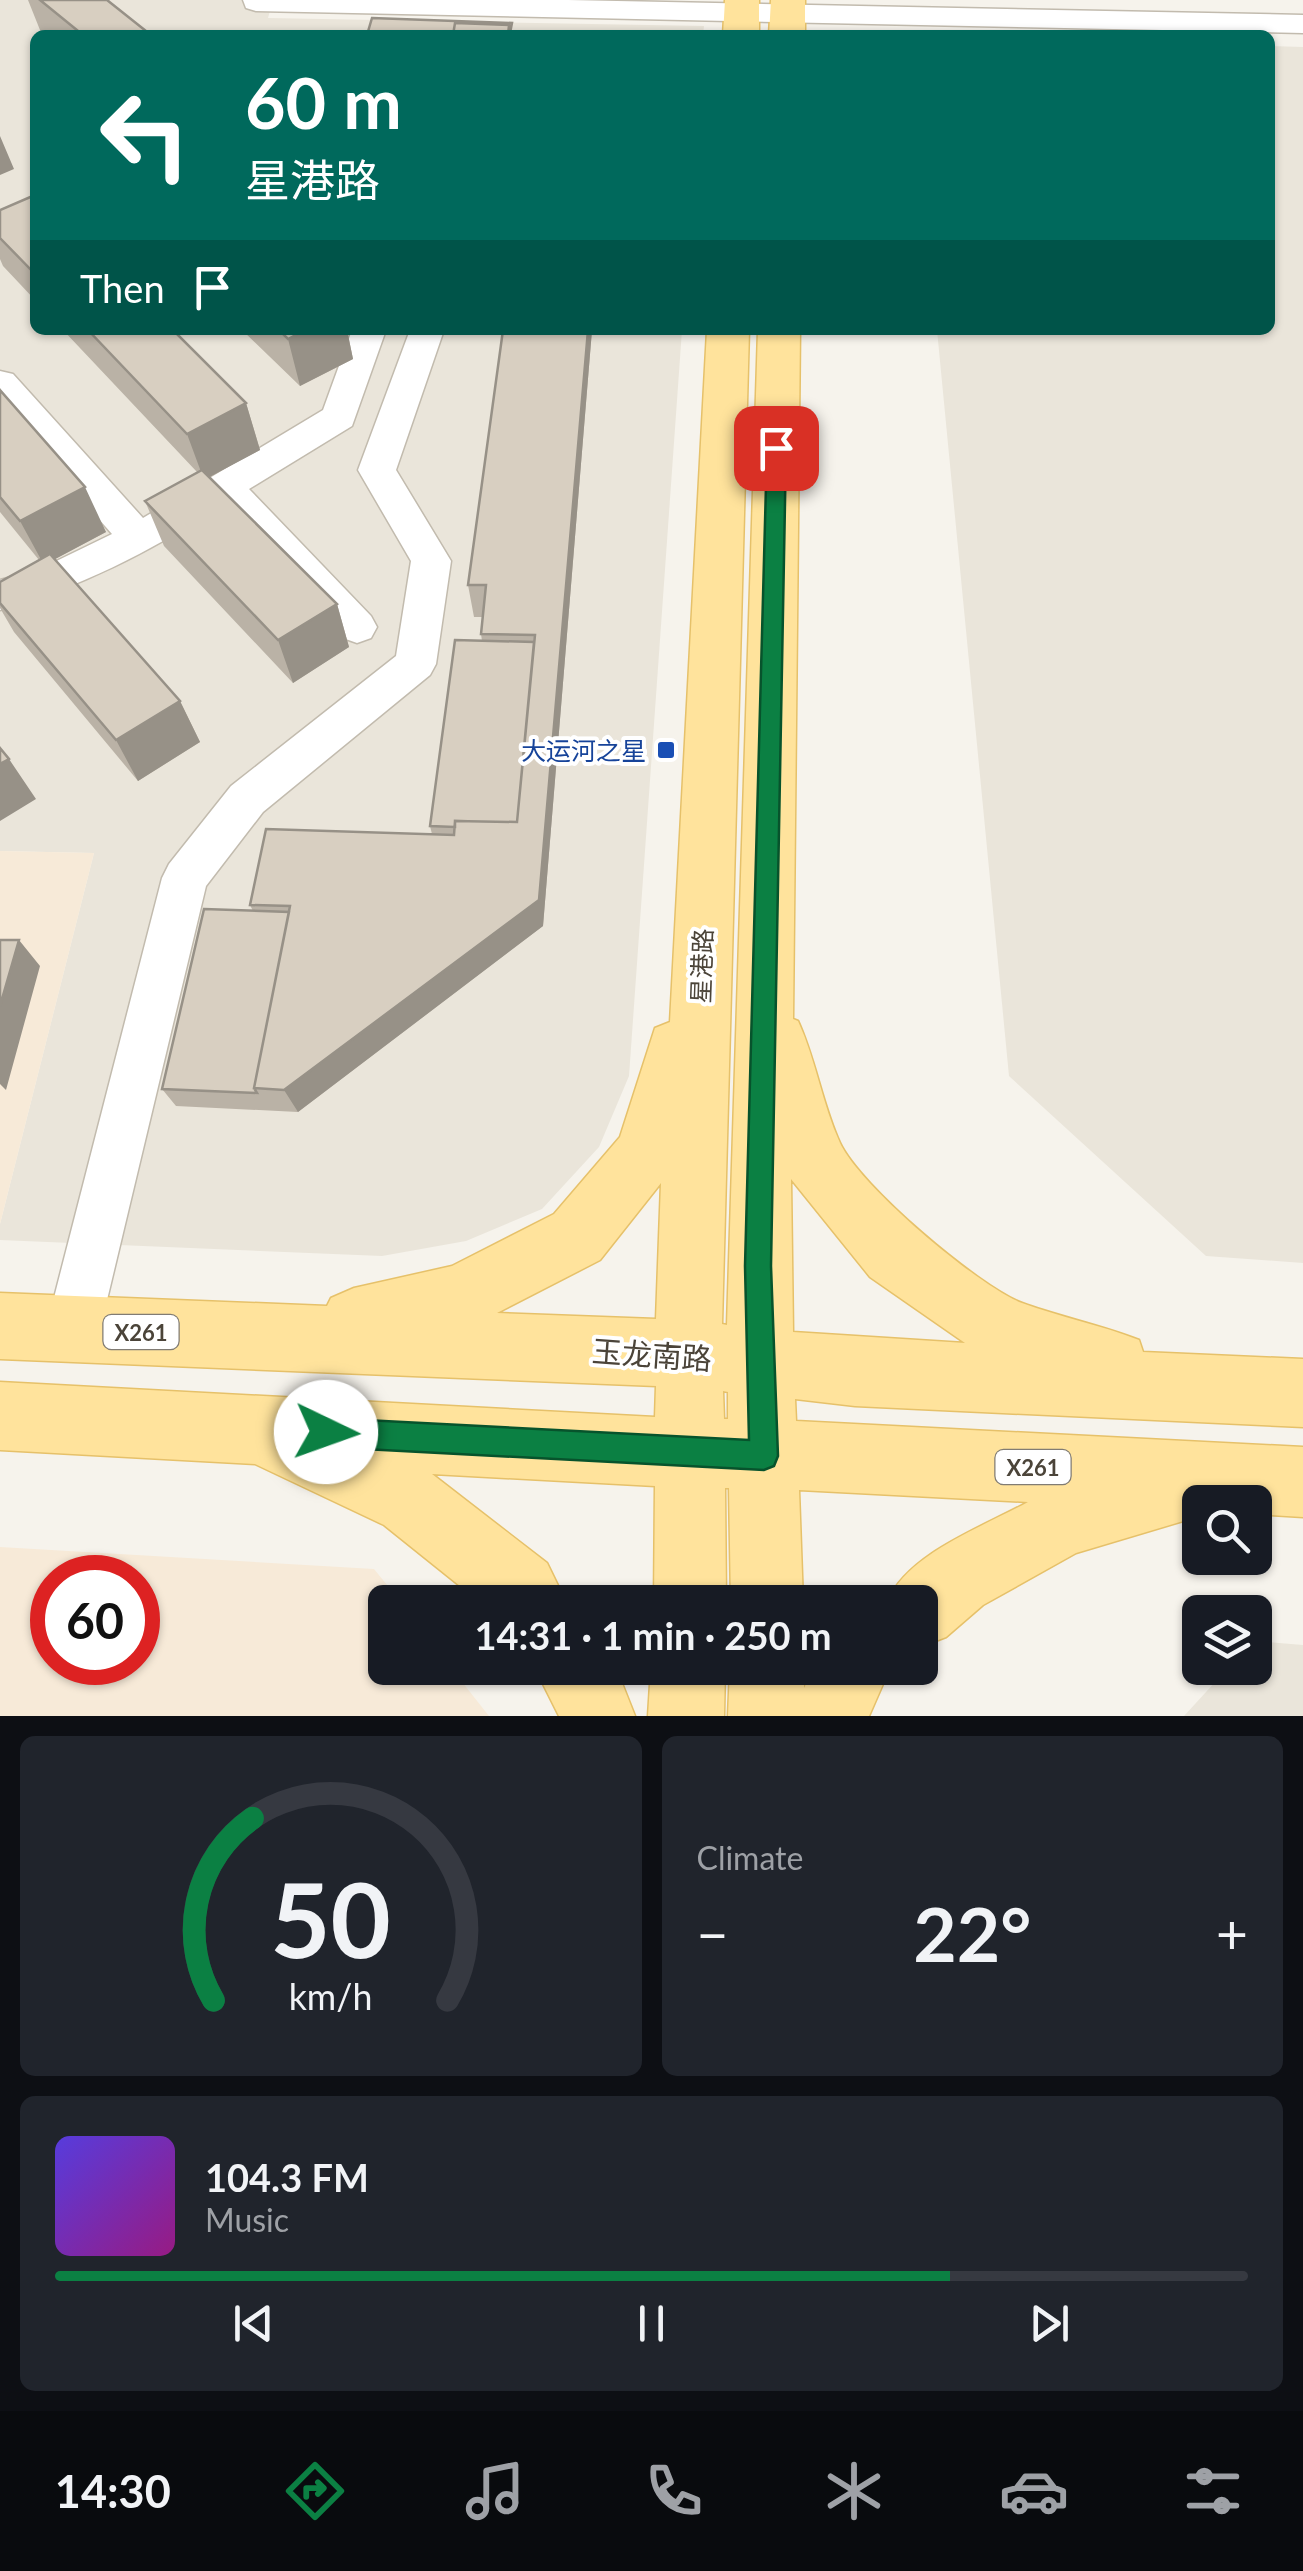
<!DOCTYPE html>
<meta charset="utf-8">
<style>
:root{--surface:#171b24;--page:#20242c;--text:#f1f3f6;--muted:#9ea1a6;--line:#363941;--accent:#0b8043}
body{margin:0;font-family:Lato,"Noto Sans SC",sans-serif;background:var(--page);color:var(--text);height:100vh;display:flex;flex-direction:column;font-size:38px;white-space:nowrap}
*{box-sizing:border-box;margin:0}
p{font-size:32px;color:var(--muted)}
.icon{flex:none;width:55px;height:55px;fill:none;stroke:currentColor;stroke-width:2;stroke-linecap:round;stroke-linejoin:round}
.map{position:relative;height:1716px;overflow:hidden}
.details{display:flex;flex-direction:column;gap:20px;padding:20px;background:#0d0f14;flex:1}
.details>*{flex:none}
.banner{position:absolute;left:30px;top:30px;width:1245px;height:305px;border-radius:15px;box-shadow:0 2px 8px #0004;background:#00695c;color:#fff;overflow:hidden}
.buttons{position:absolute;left:1182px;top:1485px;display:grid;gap:20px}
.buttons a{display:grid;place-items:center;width:90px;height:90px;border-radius:15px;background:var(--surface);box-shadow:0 2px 8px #0004;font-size:50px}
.speed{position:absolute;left:30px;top:1555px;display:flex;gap:20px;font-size:50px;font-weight:700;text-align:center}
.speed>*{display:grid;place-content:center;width:130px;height:130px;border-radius:50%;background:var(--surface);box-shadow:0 2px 8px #0004;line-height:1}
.speed .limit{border:15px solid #d22;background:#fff;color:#111}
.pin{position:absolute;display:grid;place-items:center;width:85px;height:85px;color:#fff;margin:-42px;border-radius:20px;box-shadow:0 5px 15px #0006}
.me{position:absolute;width:110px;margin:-55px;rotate:93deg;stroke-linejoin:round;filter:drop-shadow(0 0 8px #0008)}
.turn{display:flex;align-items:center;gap:35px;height:210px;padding:0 50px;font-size:45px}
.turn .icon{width:130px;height:130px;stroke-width:2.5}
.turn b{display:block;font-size:70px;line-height:85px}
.then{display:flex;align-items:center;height:95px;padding:0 50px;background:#0003;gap:20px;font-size:38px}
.big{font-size:75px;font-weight:700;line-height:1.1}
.details .card{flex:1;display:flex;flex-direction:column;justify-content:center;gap:15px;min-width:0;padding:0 35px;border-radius:15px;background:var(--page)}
.details .dial{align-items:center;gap:0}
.dial svg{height:260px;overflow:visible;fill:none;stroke:var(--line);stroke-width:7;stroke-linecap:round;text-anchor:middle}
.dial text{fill:var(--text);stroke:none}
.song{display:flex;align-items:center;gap:30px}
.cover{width:120px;height:120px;border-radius:15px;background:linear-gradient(135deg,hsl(250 70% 55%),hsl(310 70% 35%))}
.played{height:10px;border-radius:5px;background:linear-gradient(90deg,var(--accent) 75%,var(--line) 75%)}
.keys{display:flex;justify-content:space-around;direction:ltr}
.heat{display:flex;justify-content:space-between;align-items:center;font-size:55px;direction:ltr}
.details .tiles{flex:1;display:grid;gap:20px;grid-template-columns:1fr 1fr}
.card:last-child{grid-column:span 2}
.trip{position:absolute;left:368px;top:1585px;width:570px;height:100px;border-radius:15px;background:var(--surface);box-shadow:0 2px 8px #0004;font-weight:700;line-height:100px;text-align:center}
.tabs{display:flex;height:160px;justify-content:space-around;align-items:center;background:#090b0e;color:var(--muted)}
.tabs .icon{width:70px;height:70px}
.tabs .selected{color:var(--accent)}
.tabs b{font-size:45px;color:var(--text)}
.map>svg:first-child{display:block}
.residential{fill:#eae5da}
.commercial{fill:#f7ead8;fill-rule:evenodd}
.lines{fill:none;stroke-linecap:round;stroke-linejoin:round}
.minor-casing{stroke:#c2bbae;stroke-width:3}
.major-casing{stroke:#e6c16a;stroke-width:3}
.minor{fill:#fff;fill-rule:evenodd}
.major{fill:#ffe39c;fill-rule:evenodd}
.wall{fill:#bab2a6}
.shaded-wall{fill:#979187}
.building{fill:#d8cfc1;stroke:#979187;stroke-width:2.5}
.route{fill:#0b8043;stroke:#07532c;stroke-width:2.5}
.transit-dot{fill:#1a4fb4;stroke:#fff;stroke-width:4}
.labels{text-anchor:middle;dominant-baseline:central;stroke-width:8;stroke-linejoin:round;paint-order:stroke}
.shield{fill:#fff;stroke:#817c74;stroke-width:2.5}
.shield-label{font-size:22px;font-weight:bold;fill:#4b4439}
.transit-label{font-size:25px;fill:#164399;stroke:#fff;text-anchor:end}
.street-label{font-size:25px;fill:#4b4439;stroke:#fff}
.near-street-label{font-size:30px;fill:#4b4439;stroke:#fff}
</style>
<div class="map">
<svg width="1303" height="1716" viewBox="0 0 1303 1716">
<rect width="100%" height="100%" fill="#f6f3ec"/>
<path class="residential" d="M0 0H273L268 18 704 26 703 35H35V330H682L629 1076 599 1147 542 1209 466 1241 382 1256 0 1240V1224L94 853 0 851Z
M1270 46 1303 47V1263L1206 1256 1009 1076 937 330H1270Z
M1255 1641 1303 1645V1716H1184L1228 1668H1255Z"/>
<path class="commercial" d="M0 851 94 853 0 1224Z
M0 1547 374 1569 401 1602H385V1668H451L489 1716H0ZM52 1578H138V1662H52Z"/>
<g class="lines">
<g class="minor-casing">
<path id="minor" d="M243 0H568L1303 15V33L256 11 246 8Z
M352 330H386L352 426 249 489 371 616 377 627 371 638 357 643 343 638 220 507C150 551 80 588 0 610V580L40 569 112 534 0 406V371L13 374 143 518 323 410Z
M410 330H444L396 470 451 561 436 664 430 675 263 812 206 886 100 1329 92 1348 73 1356 54 1348 46 1329 162 878 169 864 231 786 396 656 411 561 358 470Z"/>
</g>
<g class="major-casing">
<path id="major" d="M725 0H759V35H723Z
M771 0H805V35H769Z
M707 330H749L722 1324 727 1325 758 330H800L793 1019 798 1021C816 1060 822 1104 840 1143 860 1186 978 1286 1022 1303 1060 1317 1101 1325 1139 1340L1143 1352 1303 1359V1427L855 1406 795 1399 796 1421 1303 1447V1517L1255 1514V1502H1200V1516L1076 1553 983 1605 946 1637 920 1647V1602H887C908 1553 983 1527 1028 1502L799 1490 803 1602H731L729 1488H725L726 1602H654L655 1486 432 1474 547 1563 566 1602H480L384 1525 255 1464 0 1450V1382L655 1417 656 1386 0 1359V1293L327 1306 331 1298 354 1288 452 1266 554 1214 620 1137 655 1028 670 1022ZM791 1179 870 1277 965 1343 793 1332ZM661 1183 656 1319 497 1313 600 1260ZM723 1391 728 1392V1419H724Z
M535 1668H616L635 1716H559Z
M651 1668H725L724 1716H648Z
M730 1668H804V1688L814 1668H890L869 1716H728Z"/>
</g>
<use href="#minor" class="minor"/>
<use href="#major" class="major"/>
</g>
<path class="wall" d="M28 0H107L151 35H42Z
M35 195V300L3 266 0 259V210Z
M63 330H173L246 403 260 450 209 477 337 604 349 647 293 683 164 546 145 501 197 472Z
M242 330H347L353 359 300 386Z
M592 330 543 926 298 1112 176 1106 162 1089 253 911 250 905 432 834 430 826 482 641 481 634 483 617H474L468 585Z
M0 390 106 532 55 559 180 701 200 742 138 781 14 632 0 608V582L39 560 0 512Z"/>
<path class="shaded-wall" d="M0 136 14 169 0 175Z
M305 330H347L353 359 300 386 288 339Z
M588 330H592L543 926 298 1112 284 1090 539 900Z
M246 403 260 450 204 480 187 434Z
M85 487 106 532 44 565 20 521Z
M337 604 349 647 293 683 278 640Z
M180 701 200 742 138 781 116 740Z
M9 759 36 799 0 821V764Z
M19 940 40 966 6 1090 0 1084V1006Z"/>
<path class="building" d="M40 0H107L151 35H83Z
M372 18 512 23 510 33 509 25 455 23 453 35H367Z
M455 23 509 25 508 35H453Z
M35 195V274L0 238V210Z
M88 330H173L246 403 187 434Z
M279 330H305L288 339Z
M503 330H588L539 900 284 1090 254 1088 290 906 250 905 266 829 454 835 455 821 517 822 535 635 481 634 486 585H468Z
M0 390 85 487 20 521 0 497Z
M202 470 337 604 278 640 145 501Z
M50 554 180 701 116 740 0 603V582Z
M455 640 534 642 517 822 455 821V827L430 826Z
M0 748 9 759 0 764Z
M204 909 289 912 254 1088 257 1093 162 1089Z
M0 940H19L0 1006Z"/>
<path class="route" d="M776 442 786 448 771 1266 778 1456 774 1466 764 1470 326 1447 316 1443 312 1432 316 1422 326 1418 749 1440 745 1266 767 448Z"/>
<rect class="transit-dot" x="656" y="740" width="20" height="20" rx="5"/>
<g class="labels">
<g class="shield">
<rect x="103.5" y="1315" width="75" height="34" rx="8"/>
<rect x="995.5" y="1450" width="75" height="34" rx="8"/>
</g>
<g class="shield-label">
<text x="141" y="1332">X261</text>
<text x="1033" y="1467">X261</text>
</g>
<g class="transit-label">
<text x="646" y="750">大运河之星</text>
</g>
<g class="street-label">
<text transform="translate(701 966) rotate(-88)">星港路</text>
</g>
<g class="near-street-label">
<text transform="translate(652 1354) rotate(4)">玉龙南路</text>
</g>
</g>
</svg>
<div class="buttons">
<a><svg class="icon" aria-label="search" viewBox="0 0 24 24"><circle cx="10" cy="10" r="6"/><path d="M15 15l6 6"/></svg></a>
<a><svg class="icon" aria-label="layers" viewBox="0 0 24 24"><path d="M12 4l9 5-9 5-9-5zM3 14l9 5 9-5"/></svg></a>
</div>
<div class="speed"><div class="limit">60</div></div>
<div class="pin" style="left:776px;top:448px;background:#d93025"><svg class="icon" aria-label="arrive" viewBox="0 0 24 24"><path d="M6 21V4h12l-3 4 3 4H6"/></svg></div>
<svg class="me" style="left:326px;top:1432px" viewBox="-20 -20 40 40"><circle r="19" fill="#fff"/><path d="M0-13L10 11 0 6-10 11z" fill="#0b8043"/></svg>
<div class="trip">14:31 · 1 min · 250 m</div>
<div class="banner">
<div class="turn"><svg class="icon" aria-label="left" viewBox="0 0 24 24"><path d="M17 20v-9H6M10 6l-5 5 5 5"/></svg><div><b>60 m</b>星港路</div></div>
<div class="then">Then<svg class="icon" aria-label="arrive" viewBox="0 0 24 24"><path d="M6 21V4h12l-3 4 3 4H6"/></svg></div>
</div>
</div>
<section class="details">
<div class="tiles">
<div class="card dial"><svg viewBox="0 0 100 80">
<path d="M14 69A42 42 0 1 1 86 69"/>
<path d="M14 69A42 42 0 0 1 26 13" stroke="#0b8043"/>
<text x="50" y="56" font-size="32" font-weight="700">50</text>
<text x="50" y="72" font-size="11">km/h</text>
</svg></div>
<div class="card"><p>Climate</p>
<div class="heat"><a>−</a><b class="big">22°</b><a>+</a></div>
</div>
<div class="card">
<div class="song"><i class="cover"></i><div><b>104.3 FM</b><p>Music</p></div></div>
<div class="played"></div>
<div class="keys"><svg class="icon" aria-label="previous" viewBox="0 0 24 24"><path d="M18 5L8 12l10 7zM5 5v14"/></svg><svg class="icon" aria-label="pause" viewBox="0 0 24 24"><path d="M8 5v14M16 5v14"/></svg><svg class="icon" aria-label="next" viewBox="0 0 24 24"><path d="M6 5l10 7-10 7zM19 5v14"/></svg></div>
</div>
</div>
</section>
<nav class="tabs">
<b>14:30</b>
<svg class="icon selected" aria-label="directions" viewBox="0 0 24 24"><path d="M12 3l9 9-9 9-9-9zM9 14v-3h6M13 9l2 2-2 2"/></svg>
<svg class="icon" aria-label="music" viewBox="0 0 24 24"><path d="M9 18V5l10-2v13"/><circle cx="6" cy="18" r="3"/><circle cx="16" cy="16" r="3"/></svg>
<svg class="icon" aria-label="phone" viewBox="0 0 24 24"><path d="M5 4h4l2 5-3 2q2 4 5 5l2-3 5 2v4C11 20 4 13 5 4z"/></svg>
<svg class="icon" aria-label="climate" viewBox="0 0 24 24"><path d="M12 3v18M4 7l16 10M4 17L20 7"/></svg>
<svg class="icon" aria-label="car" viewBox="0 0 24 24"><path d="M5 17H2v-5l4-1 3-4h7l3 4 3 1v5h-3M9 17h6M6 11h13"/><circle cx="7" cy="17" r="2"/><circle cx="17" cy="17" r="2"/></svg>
<svg class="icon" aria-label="filters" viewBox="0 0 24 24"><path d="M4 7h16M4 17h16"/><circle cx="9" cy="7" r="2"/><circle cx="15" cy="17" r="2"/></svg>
</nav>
